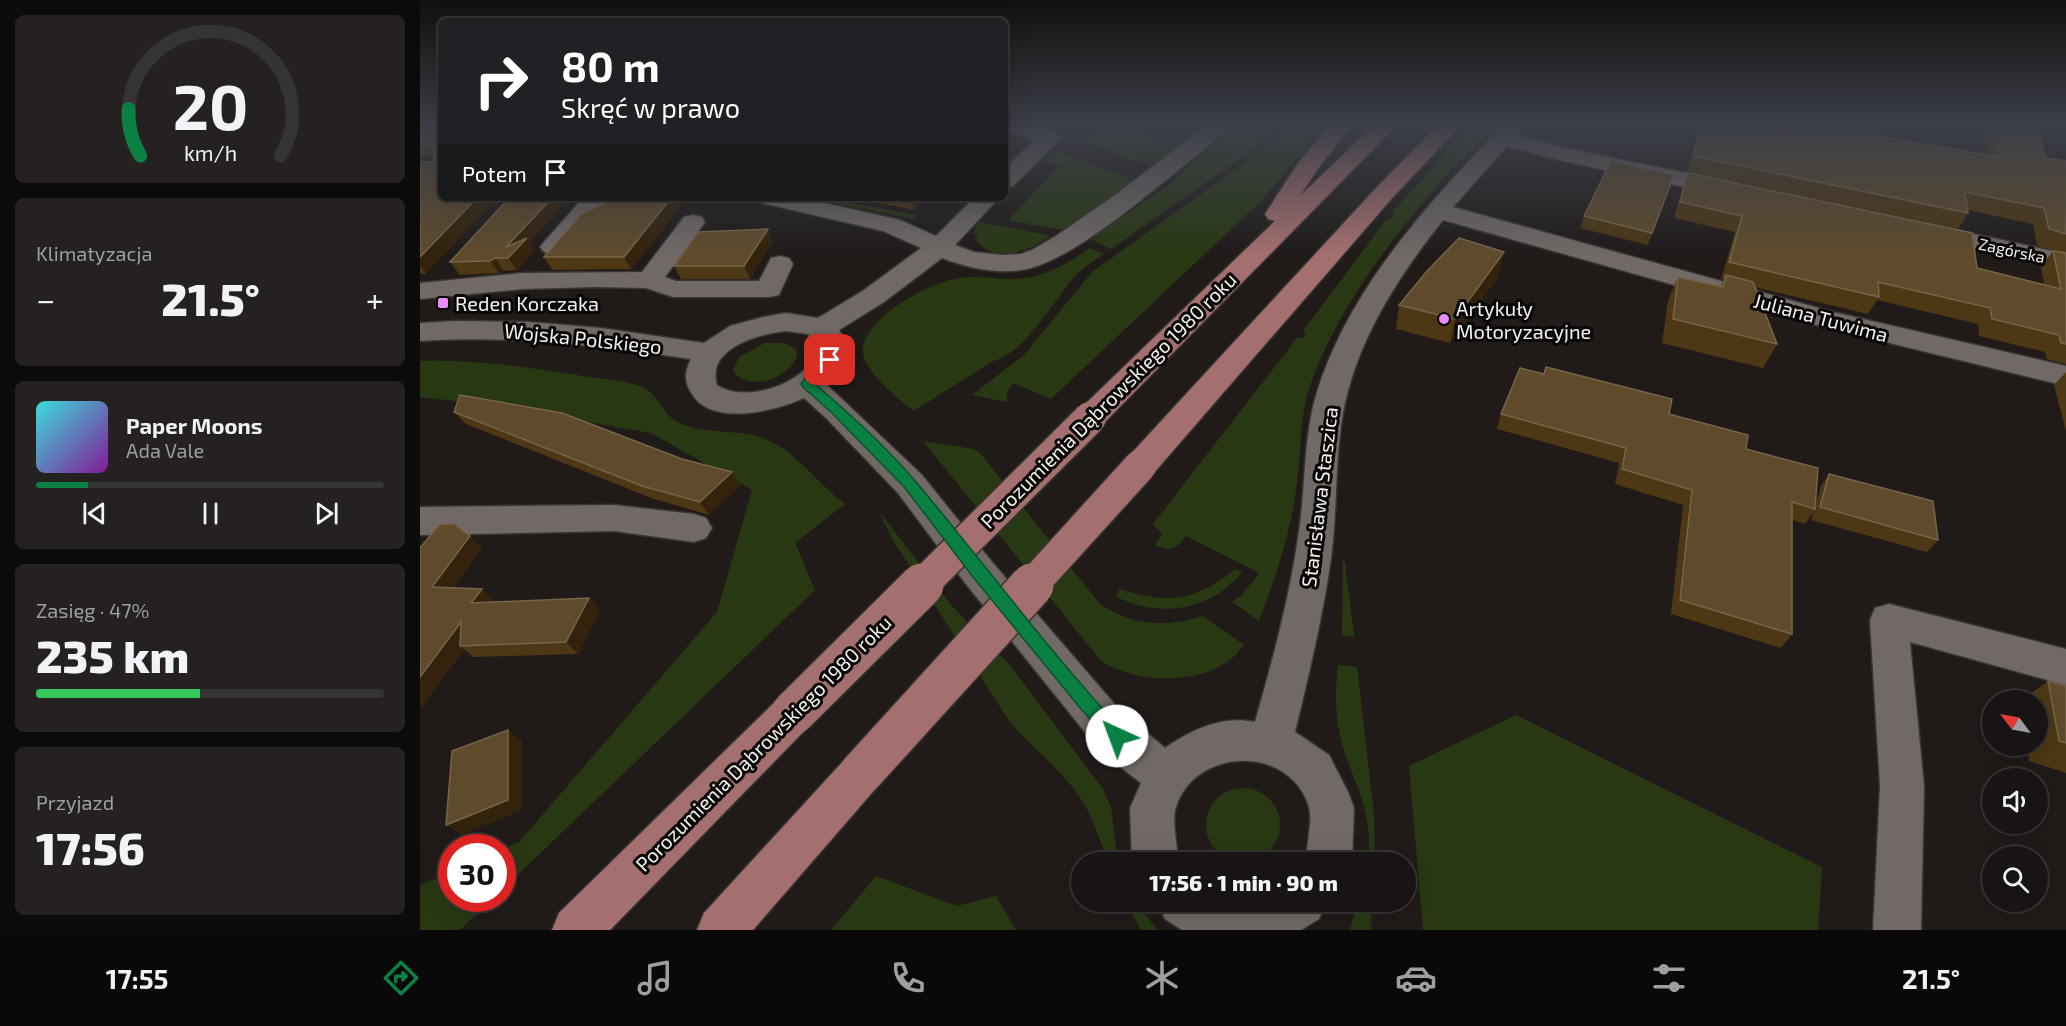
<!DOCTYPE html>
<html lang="pl">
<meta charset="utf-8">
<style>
:root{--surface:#181413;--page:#252121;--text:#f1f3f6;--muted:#9f9ea0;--line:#363333;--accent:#0b8043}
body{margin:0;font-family:"Exo 2",sans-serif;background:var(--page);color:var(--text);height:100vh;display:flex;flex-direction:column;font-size:22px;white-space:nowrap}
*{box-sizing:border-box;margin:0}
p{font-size:20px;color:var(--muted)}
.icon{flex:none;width:33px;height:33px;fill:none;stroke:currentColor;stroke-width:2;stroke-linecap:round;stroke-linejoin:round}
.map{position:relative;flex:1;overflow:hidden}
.side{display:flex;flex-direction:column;gap:15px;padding:15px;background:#0d0b0a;width:420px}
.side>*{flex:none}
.hud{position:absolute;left:18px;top:18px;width:570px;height:183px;border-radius:9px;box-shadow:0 6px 24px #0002,0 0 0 2px var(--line);background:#202124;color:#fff;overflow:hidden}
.needle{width:39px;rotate:302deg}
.controls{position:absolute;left:1562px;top:690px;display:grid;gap:12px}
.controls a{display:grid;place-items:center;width:66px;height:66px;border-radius:50%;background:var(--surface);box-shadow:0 6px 24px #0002,0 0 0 2px var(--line);font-size:30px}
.speed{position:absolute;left:18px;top:834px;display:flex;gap:12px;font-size:30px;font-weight:700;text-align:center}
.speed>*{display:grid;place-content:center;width:78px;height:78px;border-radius:50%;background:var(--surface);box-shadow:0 6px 24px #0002,0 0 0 2px var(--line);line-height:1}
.speed .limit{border:9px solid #d22;background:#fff;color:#111}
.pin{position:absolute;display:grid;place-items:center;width:51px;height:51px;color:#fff;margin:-26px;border-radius:12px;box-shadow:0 3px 9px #0006}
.me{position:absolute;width:66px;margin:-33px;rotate:317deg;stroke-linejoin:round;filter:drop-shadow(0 0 4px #0008)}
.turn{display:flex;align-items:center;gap:21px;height:126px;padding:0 24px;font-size:27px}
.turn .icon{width:78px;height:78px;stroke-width:2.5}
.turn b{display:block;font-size:42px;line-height:51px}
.then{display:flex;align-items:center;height:57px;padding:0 24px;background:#0003;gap:12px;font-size:22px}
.big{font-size:45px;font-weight:800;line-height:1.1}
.side .tile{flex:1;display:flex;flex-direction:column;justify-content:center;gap:9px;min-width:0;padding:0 21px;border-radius:9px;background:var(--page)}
.side .dial{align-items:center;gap:0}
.dial svg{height:156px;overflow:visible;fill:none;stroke:var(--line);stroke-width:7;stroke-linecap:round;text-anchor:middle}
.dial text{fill:var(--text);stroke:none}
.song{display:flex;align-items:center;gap:18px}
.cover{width:72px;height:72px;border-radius:9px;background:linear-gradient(135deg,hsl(180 70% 55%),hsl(290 70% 35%))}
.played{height:6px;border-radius:3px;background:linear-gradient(90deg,var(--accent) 15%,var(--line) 15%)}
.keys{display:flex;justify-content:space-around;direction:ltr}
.heat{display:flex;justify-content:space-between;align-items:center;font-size:33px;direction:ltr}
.charge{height:9px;border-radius:4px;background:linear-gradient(90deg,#34c759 47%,var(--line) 0)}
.trip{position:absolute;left:651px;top:852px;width:345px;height:60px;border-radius:30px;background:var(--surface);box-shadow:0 6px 24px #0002,0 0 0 2px var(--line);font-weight:800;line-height:60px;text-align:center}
.tabs{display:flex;height:96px;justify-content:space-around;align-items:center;background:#0a0808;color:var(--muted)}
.tabs .icon{width:42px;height:42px}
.tabs .selected{color:var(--accent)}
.tabs b{font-size:27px;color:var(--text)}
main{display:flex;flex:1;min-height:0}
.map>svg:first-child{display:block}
.green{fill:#283813}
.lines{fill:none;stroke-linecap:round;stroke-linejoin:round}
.minor-casing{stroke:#393533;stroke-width:3}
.major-casing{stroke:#393533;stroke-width:3}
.minor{fill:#706966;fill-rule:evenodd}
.major{fill:#a46f6f;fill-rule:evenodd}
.major-bridge-far1-casing{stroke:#393533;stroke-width:35;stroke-linecap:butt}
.major-bridge-casing{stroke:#393533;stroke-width:46;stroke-linecap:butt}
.major-bridge-far1{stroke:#a46f6f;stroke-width:32}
.major-bridge{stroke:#a46f6f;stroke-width:43}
.wall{fill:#4d3714}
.shaded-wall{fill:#33230c}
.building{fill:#5f4b2c;stroke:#76654a;stroke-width:1.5}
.route{fill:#0b8043;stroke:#07532c;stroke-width:1.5}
.poi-dot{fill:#e98dfe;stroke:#080706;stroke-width:2}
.labels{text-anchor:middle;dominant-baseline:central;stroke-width:6;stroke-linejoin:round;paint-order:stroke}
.far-street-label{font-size:16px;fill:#f5f1ef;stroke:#080706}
.poi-label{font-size:20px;fill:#f5f1ef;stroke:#080706;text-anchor:start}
.street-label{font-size:20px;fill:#f5f1ef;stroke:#080706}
</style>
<main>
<section class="side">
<div class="tile dial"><svg viewBox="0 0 100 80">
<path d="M14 69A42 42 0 1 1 86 69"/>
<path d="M14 69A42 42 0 0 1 8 45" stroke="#0b8043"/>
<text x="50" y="56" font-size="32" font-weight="700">20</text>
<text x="50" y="72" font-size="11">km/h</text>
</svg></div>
<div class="tile"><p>Klimatyzacja</p>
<div class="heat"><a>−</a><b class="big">21.5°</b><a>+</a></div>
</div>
<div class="tile">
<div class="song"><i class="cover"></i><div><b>Paper Moons</b><p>Ada Vale</p></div></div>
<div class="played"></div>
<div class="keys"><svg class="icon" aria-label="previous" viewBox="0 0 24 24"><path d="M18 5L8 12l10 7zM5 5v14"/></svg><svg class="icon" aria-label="pause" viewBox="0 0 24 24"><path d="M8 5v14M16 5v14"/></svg><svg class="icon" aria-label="next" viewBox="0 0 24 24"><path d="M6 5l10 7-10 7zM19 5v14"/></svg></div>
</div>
<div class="tile"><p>Zasięg · 47%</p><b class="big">235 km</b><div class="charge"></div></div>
<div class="tile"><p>Przyjazd</p><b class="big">17:56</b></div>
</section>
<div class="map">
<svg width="1646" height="930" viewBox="0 0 1646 930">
<rect width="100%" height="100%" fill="#201b19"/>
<path class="green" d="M688 126H700L750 144 754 150 745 156 741 162 725 164 662 141Z
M813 126H861L822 157 691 249 670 239 750 184Z
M872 126H904L840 202 631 399 593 383 587 392V402L552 395 604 355 672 272 811 173Z
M1051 126H1074C1004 195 912 304 886 400 879 430 881 461 876 490 870 535 855 579 839 621L812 602 822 595 839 573 766 536C757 548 750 553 735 545L742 534 733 524 877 338H884L886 334 883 331 966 220 972 219 974 216 972 213 977 207Z
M632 153H644L706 177 711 183 645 229H635L588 220 640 165 620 160Z
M389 198H435L432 203 497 215 494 219Z
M559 222 627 235 629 236C611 252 573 265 555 239L558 235 553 233Z
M670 248 684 254C675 260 665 266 657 274 636 297 604 355 573 361L494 411C479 400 445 372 443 353 440 320 507 284 534 279 559 273 584 283 612 277 634 272 652 260 670 248Z
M345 343H364L376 349 377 355C371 378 327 394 313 370L319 357Z
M0 361C57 359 113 368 169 377 186 380 211 380 227 390 239 397 243 415 258 422 285 436 316 428 343 438 375 450 398 484 425 504L375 543 395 590 83 889V849L99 842 297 612 332 490 231 433 71 405 0 397Z
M503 441 554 449 560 453 679 603C710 626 748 628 783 616L824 645C820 649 816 655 811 659 777 686 718 683 682 662Z
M458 510 532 606 590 665 683 789 691 807 698 862H688C681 844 675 824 666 807 647 773 613 750 589 721L471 537Z
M923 561 925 563 934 637 922 635Z
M815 569 822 572C792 611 737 619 695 596L700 589C747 605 776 601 815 569Z
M918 665 937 667 954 814 955 862H947C957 806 926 776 918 725 915 705 916 684 918 665Z
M1096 715 1402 867 1398 930H1003L989 766Z
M786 825a37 37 0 1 1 74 0a37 37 0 1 1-74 0Z
M31 872 32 898 73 899 40 930H0V885Z
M456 876 537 906 576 896 596 930H411Z
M705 902H715L738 930H721Z
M937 902H952L951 930H930Z"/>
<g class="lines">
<g class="minor-casing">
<path id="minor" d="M589 126C605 126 630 123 641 138L593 186 585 188V168L615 140 591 131Z
M785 126H808C798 140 780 152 767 163 728 194 655 258 607 269 580 275 548 268 522 258L464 302 419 330C432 350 422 368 406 384L502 475 572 562 698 708 745 748C771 730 802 715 835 722 853 659 870 596 879 531 886 485 883 437 897 392 930 287 1008 204 1082 126H1103L1096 135 1145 148 1308 182 1316 184 1320 189 1316 194 1308 196 1143 161 1087 146 1033 207 1413 312 1646 366V386L1400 326 1023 220C976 279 931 349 921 426 915 470 917 514 911 558 903 616 889 674 875 732L909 755 928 792 934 808 932 862H886C886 847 893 821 889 807 870 744 775 747 756 807 751 820 758 848 758 862H712L710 808 721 783 703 769 668 736 546 584 478 493 406 418 384 398C356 411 292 427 272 394 264 382 264 373 271 359 180 346 92 335 0 341V323L37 321 110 322 181 328 284 343 310 326 343 317 366 313 398 318 444 290 501 248 463 231 342 203 338 198H382L480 220 516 236 554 198H579L535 245 554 252 582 255 601 254 612 250 636 236 698 193ZM366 331 388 334 397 344C396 382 325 405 297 385 286 348 339 334 366 331Z
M163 198H188L142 252 133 255 124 252 120 247 124 242Z
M273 215 282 217 285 222 245 277 256 281H339L351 258 360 256 369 258 373 264 359 295 349 297H253L226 288 174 287 103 289 0 299V283L103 273 222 272 264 217Z
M1508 224 1646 254V270L1499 237 1495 232 1499 227Z
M194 505 274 514 286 518 292 528 286 538 274 542 194 531 0 535V507Z
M1469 604 1646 649V685L1490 642 1504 786 1501 930H1453L1460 786 1450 620 1455 608Z
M738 902H906L899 919 881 930H762L745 919Z"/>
</g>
<g class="major-casing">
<path id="major" d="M909 126H931L897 170 880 196 953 126H976L681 426 670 429 659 426 654 418 659 410 855 221 848 219 845 214 879 162Z
M1017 126H1040L973 197 732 475 720 478 708 475 703 466 708 457 957 187Z
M373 694 388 699 394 713 388 727 190 930H132L139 913 358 699Z
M442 751 457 757 464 772 457 787 333 930H277L284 913 427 757Z"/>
</g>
<use href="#minor" class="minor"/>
<use href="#major" class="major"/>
<g class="major-bridge-far1-casing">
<path id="major-bridge-far1" d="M501 586 670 418
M611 586 720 466"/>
</g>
<g class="major-bridge-casing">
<path id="major-bridge" d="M373 713 502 585
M442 772 612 585"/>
</g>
<use href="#major-bridge-far1" class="major-bridge-far1"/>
<use href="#major-bridge" class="major-bridge"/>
</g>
<path class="wall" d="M0 126H21L6 274H0V162H14V156H0Z
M1280 126H1453V135L1566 155 1564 138 1572 126H1590L1625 158 1646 161V364L1627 359 1625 352 1559 336 1558 324 1457 300 1448 314 1334 287 1357 344 1343 368 1242 343 1248 301 1258 277 1301 286 1304 280 1301 279 1315 232 1254 218 1262 189 1268 173 1557 268 1624 284 1621 267 1633 251 1640 252 1617 246 1613 224 1548 210V213L1538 229 1267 172Z
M1254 175 1228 245 1160 228 1164 216Z
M196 198H267L211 269 132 270 124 257Z
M450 198H507L494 210 460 203Z
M353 241 330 279H261L254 266Z
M110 242 115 250 97 270 84 271 79 273 40 275 30 262Z
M1079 276 1030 343 976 329 979 305Z
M1646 372V431L1634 385Z
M34 412 320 485 289 515 231 498 46 424Z
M1081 414H1249L1326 449 1396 504 1401 486 1409 474 1518 540 1507 552 1391 520 1394 511 1385 524 1372 520V634L1361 648 1251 614 1263 505 1195 484 1199 463 1077 429Z
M50 536 62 548 33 588 74 601 73 602 169 598 180 610 158 654 53 657 44 649 0 709V548Z
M1628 681 1646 686V773L1609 761 1607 746H1617V700H1602Z"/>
<path class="shaded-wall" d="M57 198H77L6 274 0 266V257Z
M132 198H150L110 242 115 250 97 270 88 258 86 247Z
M251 198H267L211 269 204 257Z
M491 198H507L494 210Z
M348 229 353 241 330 279 324 266Z
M1084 252 1079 276 1030 343 1035 319Z
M75 258 84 271 79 273 70 261Z
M312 472 320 485 289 515 280 502Z
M50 536 62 548 25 599 12 587Z
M62 589 74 601 64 615 51 603Z
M169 598 180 610 158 654 146 642Z
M41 622 40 646 44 649 0 709V677Z
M88 730 102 741V810L42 835 26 825Z"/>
<path class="building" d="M0 126H21V198H57L0 257V162H14V145H0Z
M1281 126H1453V135L1579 157 1574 126H1590L1618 131 1625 158 1646 161V234L1629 229 1624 208 1545 192 1548 213 1273 156Z
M1191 161 1254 175 1232 233 1164 216Z
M1268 173 1552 233 1557 268 1641 289 1633 251 1646 253V344L1641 343 1639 335 1572 319 1570 308 1458 282 1459 297 1309 262 1322 216 1260 202Z
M89 198H132L86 247 107 238 88 258H75L70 261 30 262Z
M196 198H251L204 257H124L161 214Z
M348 229 324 266H254L278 232Z
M1039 238 1084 252 1035 319 979 305 1008 270Z
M1306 275 1333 282 1357 344 1253 319 1258 277 1303 287Z
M1126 367 1252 399 1249 414 1328 435 1326 449 1398 468 1395 509 1372 502V634L1260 600 1272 490 1202 469 1206 448 1081 414 1100 368 1124 374Z
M40 395 142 413 262 459 312 472 280 502 222 486 34 412Z
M1409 474 1513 501 1518 540 1400 507Z
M20 524H34L50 536 12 587 62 589 51 603 169 598 146 642 40 646 41 622 0 677V548Z
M1628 681 1646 686V743L1639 741Z
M88 730V800L26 825 32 751Z"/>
<linearGradient id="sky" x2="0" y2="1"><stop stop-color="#120f0e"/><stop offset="0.49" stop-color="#3c3f49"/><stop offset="1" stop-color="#3c3f49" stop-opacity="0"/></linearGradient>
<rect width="1646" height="256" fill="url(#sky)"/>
<path class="route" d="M410 356 416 360 405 375 395 384C430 414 467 447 496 482 566 565 629 652 703 731L706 736 703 742 697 745 691 742 661 709 553 577 485 488 412 413 383 387 381 384C384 379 406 358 410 356Z"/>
<g class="poi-dot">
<rect x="17" y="297" width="12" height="12" rx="3"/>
<circle cx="1024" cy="319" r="6"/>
</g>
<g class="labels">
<g class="far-street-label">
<text transform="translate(1592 250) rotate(12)">Zagórska</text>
</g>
<g class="poi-label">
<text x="35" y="303">Reden Korczaka</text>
<text x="1036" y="308">Artykuły<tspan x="1036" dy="23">Motoryzacyjne</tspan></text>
</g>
<g class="street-label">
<text transform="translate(1401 317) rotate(15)">Juliana Tuwima</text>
<text transform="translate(163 338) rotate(6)">Wojska Polskiego</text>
<text transform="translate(688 400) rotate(-45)">Porozumienia Dąbrowskiego 1980 roku</text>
<text transform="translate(899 497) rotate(-83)">Stanisława Staszica</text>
<text transform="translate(343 743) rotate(-45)">Porozumienia Dąbrowskiego 1980 roku</text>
</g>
</g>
</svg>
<div class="controls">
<a><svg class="needle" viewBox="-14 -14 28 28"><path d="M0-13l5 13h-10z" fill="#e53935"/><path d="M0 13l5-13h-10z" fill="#9f9ea0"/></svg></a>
<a><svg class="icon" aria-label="sound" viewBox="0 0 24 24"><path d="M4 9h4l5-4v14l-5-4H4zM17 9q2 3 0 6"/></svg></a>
<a><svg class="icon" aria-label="search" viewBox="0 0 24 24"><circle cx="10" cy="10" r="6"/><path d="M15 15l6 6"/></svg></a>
</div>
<div class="speed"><div class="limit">30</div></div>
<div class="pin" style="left:410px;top:360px;background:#d93025"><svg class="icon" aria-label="arrive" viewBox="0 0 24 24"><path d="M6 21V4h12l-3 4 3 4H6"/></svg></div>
<svg class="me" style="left:697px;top:736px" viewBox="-20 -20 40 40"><circle r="19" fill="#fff"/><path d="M0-13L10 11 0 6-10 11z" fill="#0b8043"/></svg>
<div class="trip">17:56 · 1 min · 90 m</div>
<div class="hud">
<div class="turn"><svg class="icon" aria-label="right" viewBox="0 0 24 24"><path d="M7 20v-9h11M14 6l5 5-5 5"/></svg><div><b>80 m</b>Skręć w prawo</div></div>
<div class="then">Potem<svg class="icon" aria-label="arrive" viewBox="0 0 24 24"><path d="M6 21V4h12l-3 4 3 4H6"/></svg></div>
</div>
</div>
</main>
<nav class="tabs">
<b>17:55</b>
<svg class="icon selected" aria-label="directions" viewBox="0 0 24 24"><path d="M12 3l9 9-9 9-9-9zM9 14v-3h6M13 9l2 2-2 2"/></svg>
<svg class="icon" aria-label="music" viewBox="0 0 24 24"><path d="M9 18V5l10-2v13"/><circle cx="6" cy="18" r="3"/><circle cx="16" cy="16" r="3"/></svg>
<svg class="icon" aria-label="phone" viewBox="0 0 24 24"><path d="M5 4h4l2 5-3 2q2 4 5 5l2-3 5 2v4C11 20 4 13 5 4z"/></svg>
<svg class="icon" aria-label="climate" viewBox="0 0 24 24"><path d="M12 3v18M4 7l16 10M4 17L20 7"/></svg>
<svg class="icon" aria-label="car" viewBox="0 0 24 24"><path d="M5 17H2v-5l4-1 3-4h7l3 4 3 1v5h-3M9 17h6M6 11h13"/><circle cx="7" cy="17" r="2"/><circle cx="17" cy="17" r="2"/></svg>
<svg class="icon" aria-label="filters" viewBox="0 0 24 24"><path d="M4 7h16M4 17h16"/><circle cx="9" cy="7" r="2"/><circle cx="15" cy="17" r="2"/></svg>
<b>21.5°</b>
</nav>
